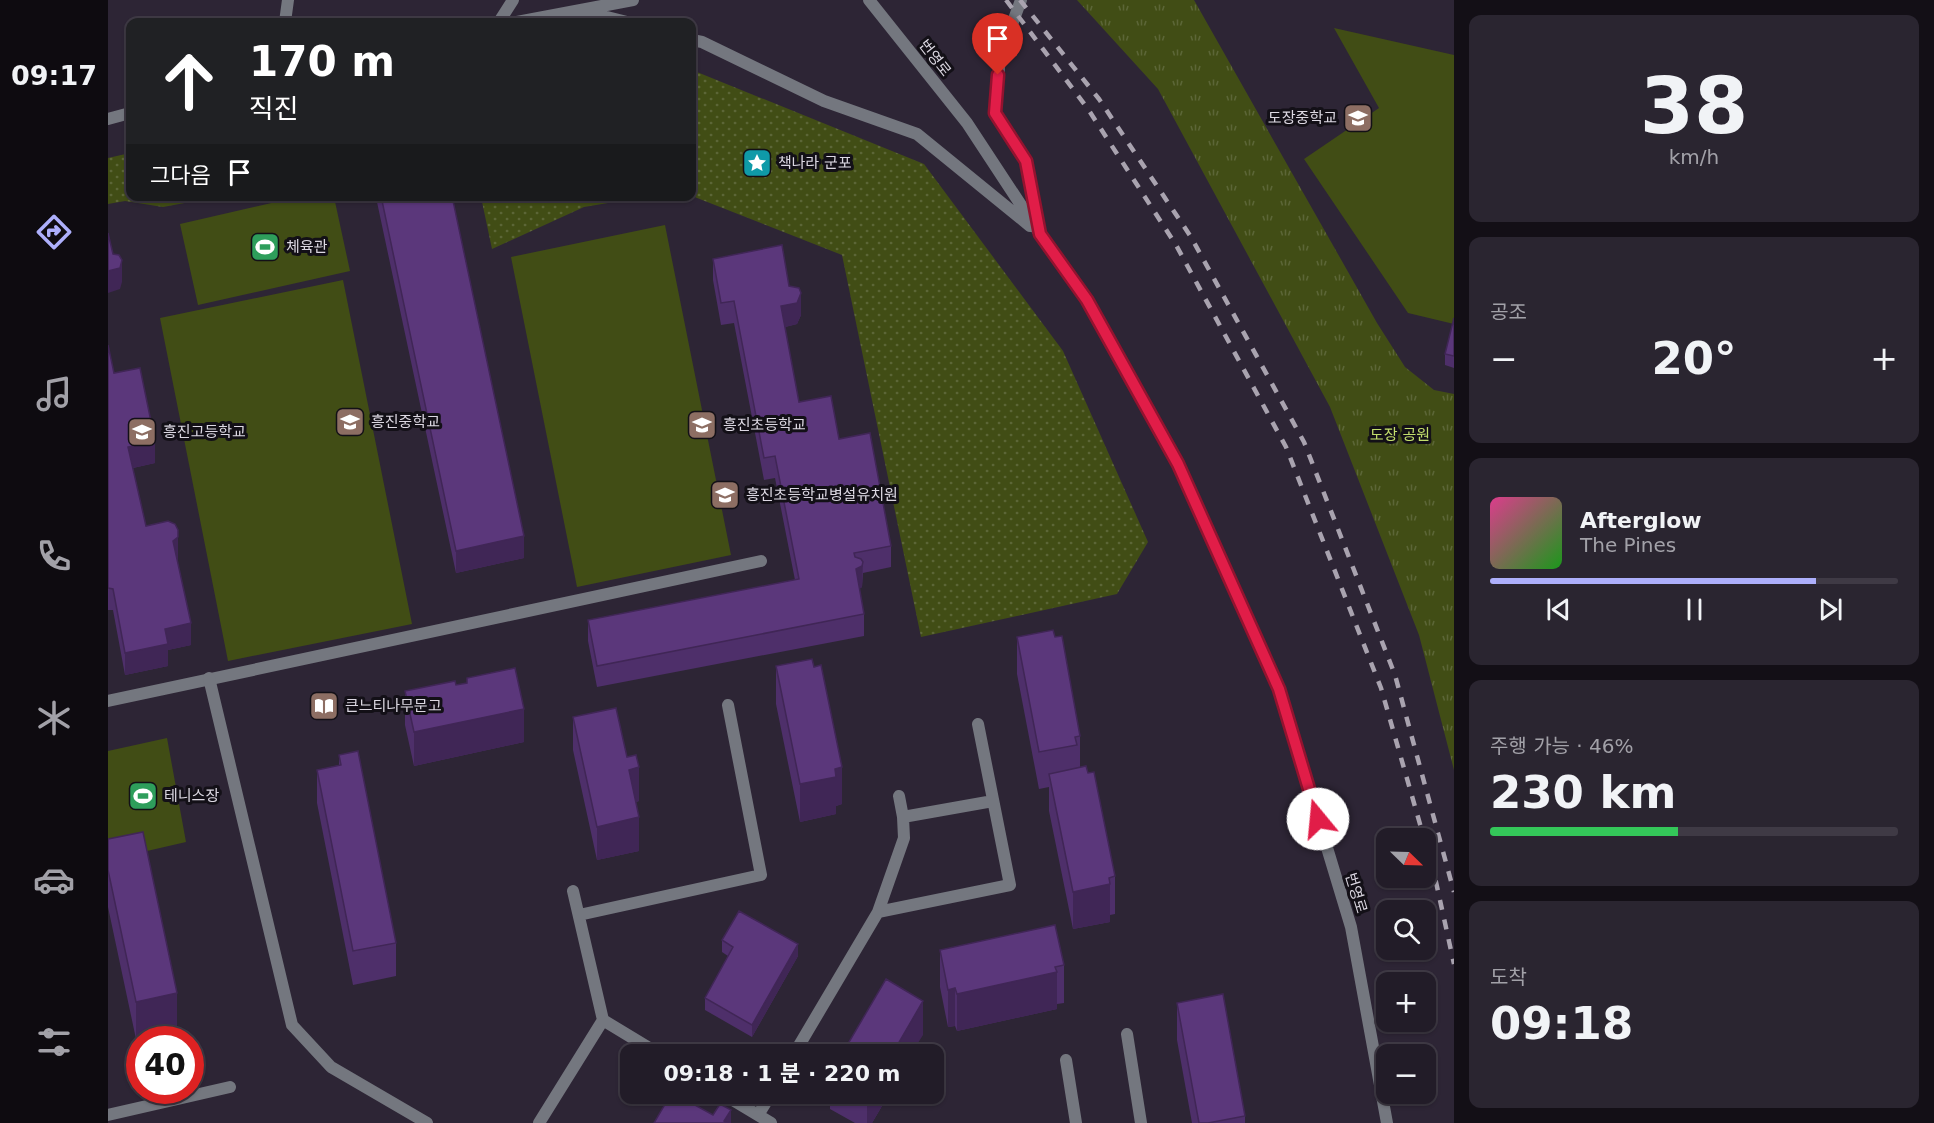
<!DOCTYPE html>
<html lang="ko">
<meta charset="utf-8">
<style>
:root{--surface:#221c28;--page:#2a2530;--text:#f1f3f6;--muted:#a2a1a8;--line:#3f3a45;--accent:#adaffb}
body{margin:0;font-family:"DejaVu Sans","Noto Sans KR",sans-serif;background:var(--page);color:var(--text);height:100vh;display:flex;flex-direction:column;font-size:22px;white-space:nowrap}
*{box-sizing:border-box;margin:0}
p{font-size:20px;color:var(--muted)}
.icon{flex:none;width:33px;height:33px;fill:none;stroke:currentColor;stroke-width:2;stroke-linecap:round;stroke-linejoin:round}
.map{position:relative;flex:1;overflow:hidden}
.sheet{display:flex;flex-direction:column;gap:15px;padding:15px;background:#130f16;width:480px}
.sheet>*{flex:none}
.guide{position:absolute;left:18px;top:18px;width:570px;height:183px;border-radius:12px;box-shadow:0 2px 4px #0004,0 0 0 2px var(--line);background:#202124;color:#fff;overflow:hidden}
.needle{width:39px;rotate:113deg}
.tools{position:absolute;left:1268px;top:828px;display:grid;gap:12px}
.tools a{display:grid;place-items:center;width:60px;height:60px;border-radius:12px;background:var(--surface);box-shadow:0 2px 4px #0004,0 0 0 2px var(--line);font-size:30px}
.speed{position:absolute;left:18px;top:1026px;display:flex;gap:12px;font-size:30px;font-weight:700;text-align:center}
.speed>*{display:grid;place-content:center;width:78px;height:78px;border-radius:50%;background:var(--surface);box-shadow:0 2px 4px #0004,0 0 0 2px var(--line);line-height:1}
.speed .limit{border:9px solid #d22;background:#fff;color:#111}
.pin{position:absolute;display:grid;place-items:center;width:51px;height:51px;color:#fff;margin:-62px -26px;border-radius:50% 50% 50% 0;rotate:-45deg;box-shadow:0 0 6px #0007}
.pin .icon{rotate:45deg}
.me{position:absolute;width:66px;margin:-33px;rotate:343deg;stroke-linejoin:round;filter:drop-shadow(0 0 4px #0008)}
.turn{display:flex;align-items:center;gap:21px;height:126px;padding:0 24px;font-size:27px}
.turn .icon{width:78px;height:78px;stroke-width:2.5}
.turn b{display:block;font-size:42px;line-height:51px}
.then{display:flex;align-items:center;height:57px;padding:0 24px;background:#0003;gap:12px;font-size:22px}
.big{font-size:45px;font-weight:700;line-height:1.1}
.sheet .card{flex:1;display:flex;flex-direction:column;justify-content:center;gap:9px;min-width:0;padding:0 21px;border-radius:12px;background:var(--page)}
.sheet .dial{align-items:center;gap:0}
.dial b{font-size:78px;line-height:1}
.song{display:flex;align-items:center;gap:18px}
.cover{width:72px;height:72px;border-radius:9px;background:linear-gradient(135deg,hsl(330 70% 55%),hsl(120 70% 35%))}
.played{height:6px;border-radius:3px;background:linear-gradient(90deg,var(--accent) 80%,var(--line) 80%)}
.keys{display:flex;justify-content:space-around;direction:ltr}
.heat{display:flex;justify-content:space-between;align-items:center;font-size:33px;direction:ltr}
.charge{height:9px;border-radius:4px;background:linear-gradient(90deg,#34c759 46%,var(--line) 0)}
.trip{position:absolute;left:512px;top:1044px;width:324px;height:60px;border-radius:12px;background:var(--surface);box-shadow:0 2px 4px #0004,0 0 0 2px var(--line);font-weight:700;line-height:60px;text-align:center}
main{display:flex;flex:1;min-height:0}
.tabs{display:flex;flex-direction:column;width:108px;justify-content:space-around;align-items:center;background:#0e0b10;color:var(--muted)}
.tabs .icon{width:42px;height:42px}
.tabs .selected{color:var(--accent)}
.tabs b{font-size:27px;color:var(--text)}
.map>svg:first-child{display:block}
.grass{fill:url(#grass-dots)}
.park{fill:url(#park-tufts)}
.pitch{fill:#414d15}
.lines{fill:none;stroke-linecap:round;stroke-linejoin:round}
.service{stroke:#74777f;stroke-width:12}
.minor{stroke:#74777f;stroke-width:12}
.tertiary{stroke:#74777f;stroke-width:12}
.rail{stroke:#a9a3af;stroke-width:4.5;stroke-dasharray:10 10;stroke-linecap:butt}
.wall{fill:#4e2f6a}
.shaded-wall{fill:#402656}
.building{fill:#5b377b;stroke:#402656;stroke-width:1.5}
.route-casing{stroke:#92132f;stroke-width:15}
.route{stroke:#e11d48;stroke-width:10}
.labels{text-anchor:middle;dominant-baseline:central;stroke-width:6;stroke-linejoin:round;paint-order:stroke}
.street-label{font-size:15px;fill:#dcd8e2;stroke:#131017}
.poi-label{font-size:15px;fill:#dcd8e2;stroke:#131017;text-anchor:start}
.park-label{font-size:15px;fill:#c3de6c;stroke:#131017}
</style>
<main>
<nav class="tabs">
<b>09:17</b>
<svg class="icon selected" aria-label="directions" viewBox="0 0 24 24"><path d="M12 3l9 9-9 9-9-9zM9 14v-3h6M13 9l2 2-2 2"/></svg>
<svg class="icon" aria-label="music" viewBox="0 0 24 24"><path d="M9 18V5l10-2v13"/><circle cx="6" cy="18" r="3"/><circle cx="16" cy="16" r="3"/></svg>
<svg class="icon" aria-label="phone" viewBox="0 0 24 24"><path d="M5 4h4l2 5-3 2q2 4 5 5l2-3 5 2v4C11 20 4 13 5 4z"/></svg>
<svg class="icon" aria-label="climate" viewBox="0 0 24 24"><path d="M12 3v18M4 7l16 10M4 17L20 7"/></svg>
<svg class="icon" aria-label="car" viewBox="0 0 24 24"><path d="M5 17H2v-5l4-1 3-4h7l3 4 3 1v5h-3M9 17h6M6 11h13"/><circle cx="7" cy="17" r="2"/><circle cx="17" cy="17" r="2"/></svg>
<svg class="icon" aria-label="filters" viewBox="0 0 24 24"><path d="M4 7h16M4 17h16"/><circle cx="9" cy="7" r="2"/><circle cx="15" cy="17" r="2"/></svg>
</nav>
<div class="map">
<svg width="1346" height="1123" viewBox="0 0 1346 1123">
<defs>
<pattern id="grass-dots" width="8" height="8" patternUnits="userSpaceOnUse" patternTransform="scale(1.5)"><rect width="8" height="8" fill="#414d15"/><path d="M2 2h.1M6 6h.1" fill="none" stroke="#5c6637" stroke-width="1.8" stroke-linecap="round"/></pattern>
<pattern id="park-tufts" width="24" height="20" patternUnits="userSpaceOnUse" patternTransform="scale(1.5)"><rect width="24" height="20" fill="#414d15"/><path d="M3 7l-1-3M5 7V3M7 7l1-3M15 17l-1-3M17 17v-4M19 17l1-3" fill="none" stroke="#5c6637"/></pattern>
</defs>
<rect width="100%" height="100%" fill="#2d2535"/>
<path class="grass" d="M584 70 816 164 955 351 1040 542 1009 594 813 637 734 255 584 196Z
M22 153V196L109 197 55 207 17 201 0 204V158Z
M373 197V196L536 197 476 207 384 249Z"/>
<path class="park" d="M969 0H1086L1269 323 1297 367 1326 390 1346 394V770L1311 635 1222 407 1050 89Z"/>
<path class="pitch" d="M1226 28 1346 55V324L1300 313 1196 159 1271 108Z
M194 196 226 197 242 271 90 305 72 224Z
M557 225 623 555 469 587 403 257Z
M235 280 304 624 120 661 52 318Z
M59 738 78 842 0 860V751Z"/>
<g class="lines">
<path class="service" d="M177 22 180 0
M0 701 653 561"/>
<path class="minor" d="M101 678 184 1025 223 1067 319 1123
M795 817 885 801
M465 891 495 1020
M770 912 796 838 795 817 791 796
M471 915 653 875 620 705
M1019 1034 1033 1123
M686 1054 770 912 902 885 870 724
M958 1060 968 1123
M615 1094 663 1123
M0 1115 122 1087
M650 1115 663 1094
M431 1123 495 1020 551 1054"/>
<path class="tertiary" d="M761 0 859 123 932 234 979 300 1070 464 1171 689 1243 927 1279 1123
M913 0 892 57 887 113 918 161 931 227
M479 12 519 22
M391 22 405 0
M409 22 525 0
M584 40 594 42 716 101 809 134 922 226
M0 119 22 113"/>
<path class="rail" d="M898 0 980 109 1068 245 1178 447 1273 688 1316 838
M912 0 991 99 1083 237 1196 442 1287 675 1346 892
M1317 842 1326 873 1346 964"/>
</g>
<path class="wall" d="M269 196H344L416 558 348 573 269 202Z
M605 259 681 286 693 315 689 324 677 327 691 402 731 439 783 546V567L755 573 754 587 751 589 756 614V636L489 687 480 641V620L687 580 667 478 656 480 626 323 613 325 605 280Z
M1346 318V368L1337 365V354Z
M0 345 6 373 47 463 25 468 38 526 70 530V559L69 560 83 645 60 650V666L17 675 5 610H0Z
M909 637 972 736V767L1007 876V914L1002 915V922L965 929 941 811V787L931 789 909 674Z
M668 666 734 804 728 806V814L692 822 668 704Z
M359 678 416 742 306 766 297 725V691L348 685 359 683Z
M465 717 519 757 531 801 528 802 531 851 489 860 465 750Z
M231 755 288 943V976L245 985 209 803V770L231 765Z
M0 839 69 1031 28 1039 0 907Z
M614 940 690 956 644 1037 597 1010V998L620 956 614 952Z
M832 950 956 965V1003L949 1004V1009L849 1031 847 1026 840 1027 832 987Z
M1069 1003 1137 1116V1123H1084L1069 1040Z
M722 1094H781L764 1123H747L722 1109Z"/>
<path class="shaded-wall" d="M14 260V282L12 289 0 293V271Z
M693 293V315L689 324 673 328V306Z
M47 441V463L20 469V447Z
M416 536V558L348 573V551Z
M70 537V559L65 563V541Z
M755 562 754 587 748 591V569Z
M83 623V645L60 650V666L17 675V653L57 629Z
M416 709V742L306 766V732Z
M531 767V801L521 804V770Z
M734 767V804L728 806V814L692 822V784L727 769Z
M531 817V851L489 860V827Z
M1002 884V922L965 929V892Z
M690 944V956L644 1037V1025Z
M949 972V1009L849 1031V994Z
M847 988V1026L840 1027V990Z
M69 993V1031L28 1039V1002Z
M815 1001V1035L803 1054H790V1044Z
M761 1094H781L764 1123H759V1096Z
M623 1110V1123H616V1121Z"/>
<path class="building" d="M273 196H344L416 536 348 551Z
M0 233 5 254 11 255 14 260 12 268 0 271Z
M674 245 681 286 691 288 693 293 689 303 673 306 691 402 723 396 731 439 762 433 783 546 746 553 747 557 753 559 755 562 754 566 748 569 756 614 489 666 480 620 691 579 667 456 656 458 626 301 613 303 605 259Z
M1346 318V356L1337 354Z
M0 345 6 373 32 368 47 441 20 447 38 526 60 521 67 524 70 530V537L65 541 83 623 57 629 60 644 17 653 5 589 0 588Z
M945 630 947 637 954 636 972 736 967 737 969 745 931 752 909 637Z
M704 659 706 667 713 665 734 767 727 769 728 777 692 784 668 666Z
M407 668 416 709 306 732 297 691 347 681 348 685 359 683V678Z
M508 708 519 757 528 755 531 767 521 770 531 817 489 827 465 717Z
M250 751 288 943 245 951 209 770 233 765 231 755Z
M978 766 980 773 986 772 1007 876 1001 878 1002 884 965 892 941 774Z
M35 832 69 993 28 1002 0 870V839Z
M631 911 690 944 644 1025 597 998 625 947 614 940Z
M947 925 956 965 947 967 949 972 849 994 847 988 840 990 832 950Z
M778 979 815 1001 790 1044 799 1050 796 1054H786L784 1053V1054H734Z
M1115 994 1137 1116 1100 1123H1091L1069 1003Z
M563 1094H567L605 1115 612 1104 623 1110 616 1121 619 1123H546Z"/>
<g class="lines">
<g class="route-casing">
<path id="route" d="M890 75 887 113 918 161 932 234 979 300 1070 464 1171 689 1210 819"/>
</g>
<use href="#route" class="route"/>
</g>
<defs>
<g id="school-square" transform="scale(1.5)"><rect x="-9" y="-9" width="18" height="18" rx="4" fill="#8d6e63" stroke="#131017"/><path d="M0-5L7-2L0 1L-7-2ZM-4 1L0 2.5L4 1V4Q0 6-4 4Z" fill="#fff"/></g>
<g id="sight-square" transform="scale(1.5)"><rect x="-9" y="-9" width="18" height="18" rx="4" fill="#0f9aa8" stroke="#131017"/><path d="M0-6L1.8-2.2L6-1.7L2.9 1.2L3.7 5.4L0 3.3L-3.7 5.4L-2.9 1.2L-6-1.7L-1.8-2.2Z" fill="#fff"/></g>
<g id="stadium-square" transform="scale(1.5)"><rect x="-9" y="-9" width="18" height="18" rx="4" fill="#2e9e5b" stroke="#131017"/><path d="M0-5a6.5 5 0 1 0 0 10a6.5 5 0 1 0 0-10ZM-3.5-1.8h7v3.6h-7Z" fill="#fff"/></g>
<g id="library-square" transform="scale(1.5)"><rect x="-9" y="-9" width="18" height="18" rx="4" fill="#8d6e63" stroke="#131017"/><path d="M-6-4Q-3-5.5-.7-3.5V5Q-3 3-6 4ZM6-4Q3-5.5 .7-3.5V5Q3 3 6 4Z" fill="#fff"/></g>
</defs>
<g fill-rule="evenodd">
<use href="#school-square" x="1250" y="118"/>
<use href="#sight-square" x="649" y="163"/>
<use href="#stadium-square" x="157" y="247"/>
<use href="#school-square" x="242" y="422"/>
<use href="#school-square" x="594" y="425"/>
<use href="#school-square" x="34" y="432"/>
<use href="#school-square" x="617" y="495"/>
<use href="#library-square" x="216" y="706"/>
<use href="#stadium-square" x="35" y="796"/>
</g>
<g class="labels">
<g class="street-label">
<text transform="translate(827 58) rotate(52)">번영로</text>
<text transform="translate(1248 893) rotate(73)">번영로</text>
</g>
<g class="poi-label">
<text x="1229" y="118" text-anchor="end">도장중학교</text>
<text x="670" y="163">책나라 군포</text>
<text x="178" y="247">체육관</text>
<text x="263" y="422">흥진중학교</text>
<text x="615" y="425">흥진초등학교</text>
<text x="55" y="432">흥진고등학교</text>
<text x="638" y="495">흥진초등학교병설유치원</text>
<text x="237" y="706">큰느티나무문고</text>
<text x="56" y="796">테니스장</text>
</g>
<g class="park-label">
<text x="1292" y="435">도장 공원</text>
</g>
</g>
</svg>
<div class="tools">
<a><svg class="needle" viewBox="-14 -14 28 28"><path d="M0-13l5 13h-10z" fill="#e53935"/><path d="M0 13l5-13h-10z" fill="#a2a1a8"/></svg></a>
<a><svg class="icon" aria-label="search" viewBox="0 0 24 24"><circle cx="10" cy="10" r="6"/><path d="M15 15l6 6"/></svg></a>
<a>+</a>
<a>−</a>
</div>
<div class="speed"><div class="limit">40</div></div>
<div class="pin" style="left:890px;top:75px;background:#d93025"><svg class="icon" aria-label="arrive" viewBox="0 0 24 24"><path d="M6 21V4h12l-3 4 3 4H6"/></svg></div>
<svg class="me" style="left:1210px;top:819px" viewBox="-20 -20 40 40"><circle r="19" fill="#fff"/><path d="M0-13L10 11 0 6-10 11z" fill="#e11d48"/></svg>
<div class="trip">09:18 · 1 분 · 220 m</div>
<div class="guide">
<div class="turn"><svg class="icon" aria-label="ahead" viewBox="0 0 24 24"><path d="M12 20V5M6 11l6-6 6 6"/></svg><div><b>170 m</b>직진</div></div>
<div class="then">그다음<svg class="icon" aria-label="arrive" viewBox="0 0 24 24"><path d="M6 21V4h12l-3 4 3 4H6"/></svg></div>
</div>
</div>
<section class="sheet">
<div class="card dial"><b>38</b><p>km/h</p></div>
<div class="card"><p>공조</p>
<div class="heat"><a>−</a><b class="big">20°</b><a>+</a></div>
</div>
<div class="card">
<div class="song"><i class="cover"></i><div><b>Afterglow</b><p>The Pines</p></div></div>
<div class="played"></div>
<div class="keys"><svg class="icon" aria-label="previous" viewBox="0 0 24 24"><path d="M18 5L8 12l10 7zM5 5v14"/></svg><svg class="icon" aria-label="pause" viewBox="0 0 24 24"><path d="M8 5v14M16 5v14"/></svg><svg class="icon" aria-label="next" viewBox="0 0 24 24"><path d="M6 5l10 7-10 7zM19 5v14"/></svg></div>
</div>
<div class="card"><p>주행 가능 · 46%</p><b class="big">230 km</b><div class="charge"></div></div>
<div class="card"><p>도착</p><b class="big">09:18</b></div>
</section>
</main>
